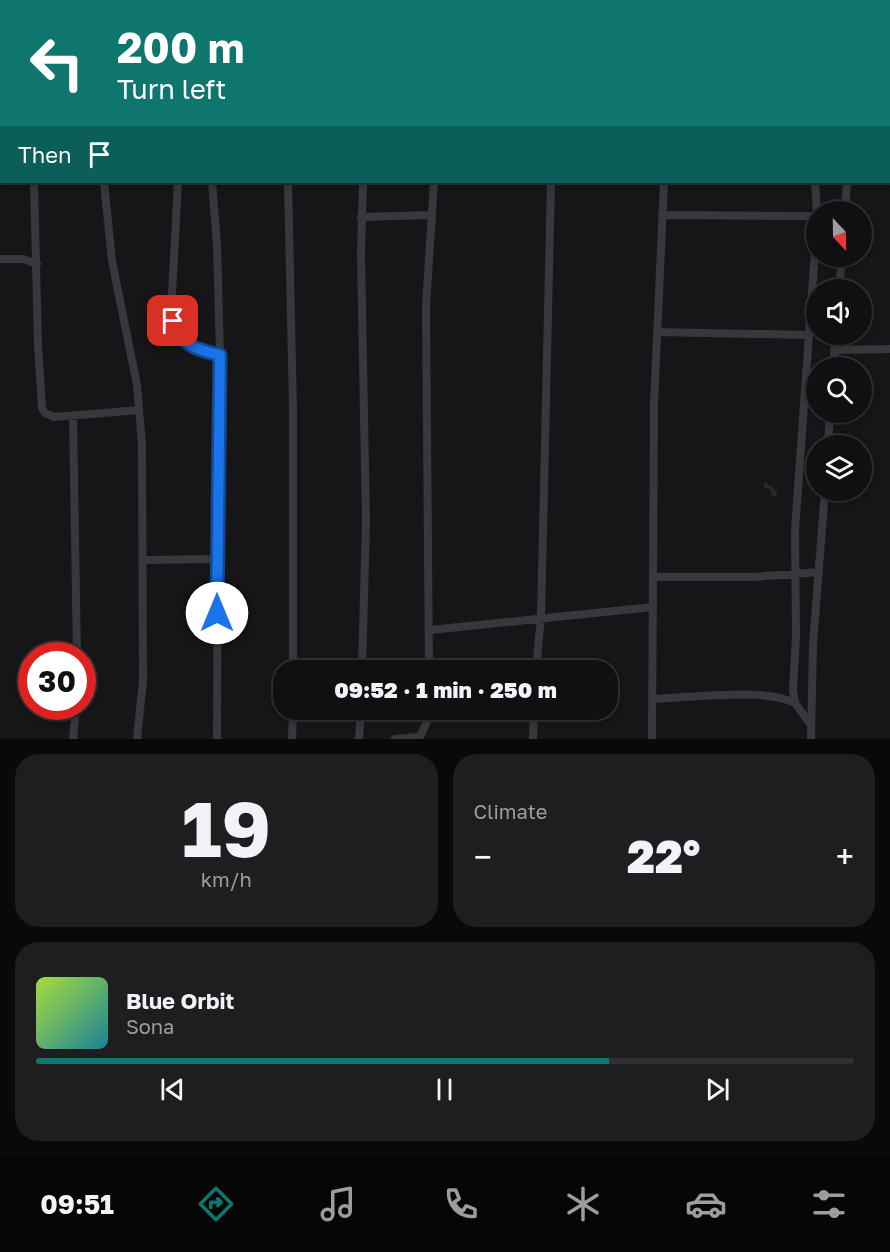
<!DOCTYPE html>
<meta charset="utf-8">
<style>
:root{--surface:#101012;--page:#1e1e20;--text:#f1f3f6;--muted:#9c9d9f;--line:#303032;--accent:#0f766e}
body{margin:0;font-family:"Golos Text",sans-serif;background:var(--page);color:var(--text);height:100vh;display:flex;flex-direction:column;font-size:22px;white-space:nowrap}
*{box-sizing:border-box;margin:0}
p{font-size:20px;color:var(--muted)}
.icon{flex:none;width:33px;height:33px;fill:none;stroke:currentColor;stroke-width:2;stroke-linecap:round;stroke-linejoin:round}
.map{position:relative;height:739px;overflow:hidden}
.sheet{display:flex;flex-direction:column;gap:15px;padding:15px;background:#09090a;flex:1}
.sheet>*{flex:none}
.top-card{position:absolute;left:0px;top:0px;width:891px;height:183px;box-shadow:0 3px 9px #0003,0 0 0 2px var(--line);background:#0f766e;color:#fff;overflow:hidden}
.needle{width:39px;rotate:158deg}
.fabs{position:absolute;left:806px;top:201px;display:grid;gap:12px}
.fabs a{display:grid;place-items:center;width:66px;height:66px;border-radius:50%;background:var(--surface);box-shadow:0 3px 9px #0003,0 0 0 2px var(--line);font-size:30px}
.speed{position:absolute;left:18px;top:642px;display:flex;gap:12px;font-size:30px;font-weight:700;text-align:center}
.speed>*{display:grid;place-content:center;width:78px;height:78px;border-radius:50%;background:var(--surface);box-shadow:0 3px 9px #0003,0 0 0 2px var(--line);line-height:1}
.speed .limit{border:9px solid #d22;background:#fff;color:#111}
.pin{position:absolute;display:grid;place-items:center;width:51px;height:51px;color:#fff;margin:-26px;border-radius:12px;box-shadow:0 3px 9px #0006}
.me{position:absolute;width:66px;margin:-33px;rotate:0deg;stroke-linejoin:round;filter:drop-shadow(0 0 4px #0008)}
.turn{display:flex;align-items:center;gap:21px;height:126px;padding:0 18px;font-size:27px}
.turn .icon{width:78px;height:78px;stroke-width:2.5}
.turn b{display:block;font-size:42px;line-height:51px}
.then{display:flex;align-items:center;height:57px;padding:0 18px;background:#0003;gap:12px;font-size:22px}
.big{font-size:45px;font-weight:800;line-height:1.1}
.sheet .card{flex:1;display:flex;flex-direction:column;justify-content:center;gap:9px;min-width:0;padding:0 21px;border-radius:24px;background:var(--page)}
.sheet .dial{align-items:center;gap:0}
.dial b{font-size:78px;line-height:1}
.song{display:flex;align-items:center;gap:18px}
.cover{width:72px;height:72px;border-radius:9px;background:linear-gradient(135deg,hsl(80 70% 55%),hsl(190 70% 35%))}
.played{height:6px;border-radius:3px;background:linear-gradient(90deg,var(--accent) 70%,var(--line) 70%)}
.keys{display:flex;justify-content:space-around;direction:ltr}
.heat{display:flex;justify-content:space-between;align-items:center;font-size:33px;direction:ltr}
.sheet .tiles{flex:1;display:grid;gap:15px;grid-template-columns:1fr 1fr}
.card:last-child{grid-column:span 2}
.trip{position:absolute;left:273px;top:660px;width:345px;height:60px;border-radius:24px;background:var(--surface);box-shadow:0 3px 9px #0003,0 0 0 2px var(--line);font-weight:800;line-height:60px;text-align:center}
.tabs{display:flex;height:96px;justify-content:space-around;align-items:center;background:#060607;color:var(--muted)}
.tabs .icon{width:42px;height:42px}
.tabs .current{color:var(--accent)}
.tabs b{font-size:27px;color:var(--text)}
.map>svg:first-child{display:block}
.building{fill:#29292c}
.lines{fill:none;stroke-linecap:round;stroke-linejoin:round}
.minor{stroke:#37383d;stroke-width:8}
.route-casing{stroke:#114b97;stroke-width:15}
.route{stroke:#1a73e8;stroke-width:10}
</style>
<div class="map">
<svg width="890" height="739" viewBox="0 0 890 739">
<rect width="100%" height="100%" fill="#161618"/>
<path class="building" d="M765 482 777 491 776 496H772L770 489 763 487Z"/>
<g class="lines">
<path class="minor" d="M23 0V2
M96 0V2
M158 0 159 2
M243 0 244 2
M328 0V2
M401 0V2
M455 2V0
M569 2V0
M685 2V0
M840 2 841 0
M856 2V0
M34 182 38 345 42 408 45 413 54 417 139 410
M104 182 112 261 137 385 142 445 143 680 137 739
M178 182 171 313C180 345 190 348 220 355
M212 182 217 245 221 389 218 448 217 739
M288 182 293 409V670
M815 182 817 212
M845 212 847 182
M662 215 816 216
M361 217 430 215
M0 259H23L37 264
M839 290 842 256
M657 332 808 335
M835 350 890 349
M833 368 836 334
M73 416 77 656
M828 446 830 412
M143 560 217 559
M653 577H753L819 572
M430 630 653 607
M362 670 366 522 361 253 363 182
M429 670 426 306 434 182
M536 670 541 617 551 182
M652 699C691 698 761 687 795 703
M811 725 795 703 793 690 796 636 795 530 816 237
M73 739 76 706
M292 739 293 710
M359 739 361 710
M395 739 419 737
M419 739 428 719 429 710
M533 739 534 710
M652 739 654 404 664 182
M811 739 813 644 825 490"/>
</g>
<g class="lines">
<g class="route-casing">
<path id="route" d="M173 321C181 345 196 350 220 355L217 613"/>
</g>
<use href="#route" class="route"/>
</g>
</svg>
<div class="fabs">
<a><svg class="needle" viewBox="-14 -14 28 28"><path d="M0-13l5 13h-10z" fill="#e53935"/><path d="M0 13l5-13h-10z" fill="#9c9d9f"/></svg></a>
<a><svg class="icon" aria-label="sound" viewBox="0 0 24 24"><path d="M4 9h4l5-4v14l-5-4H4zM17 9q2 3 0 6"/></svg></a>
<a><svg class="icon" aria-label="search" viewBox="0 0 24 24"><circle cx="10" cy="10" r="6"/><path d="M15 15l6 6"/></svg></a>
<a><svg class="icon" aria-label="layers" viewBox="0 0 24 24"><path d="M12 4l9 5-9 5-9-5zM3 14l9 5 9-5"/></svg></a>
</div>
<div class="speed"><div class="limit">30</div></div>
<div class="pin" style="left:173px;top:321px;background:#d93025"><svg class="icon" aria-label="arrive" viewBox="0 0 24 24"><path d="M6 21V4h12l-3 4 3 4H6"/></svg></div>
<svg class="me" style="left:217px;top:613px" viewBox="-20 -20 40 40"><circle r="19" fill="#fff"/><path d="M0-13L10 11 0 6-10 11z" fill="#1a73e8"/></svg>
<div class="trip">09:52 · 1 min · 250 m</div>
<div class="top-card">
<div class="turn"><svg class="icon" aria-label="left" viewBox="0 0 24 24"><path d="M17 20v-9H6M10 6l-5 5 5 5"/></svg><div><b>200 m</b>Turn left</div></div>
<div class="then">Then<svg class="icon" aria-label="arrive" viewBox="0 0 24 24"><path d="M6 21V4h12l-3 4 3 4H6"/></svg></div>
</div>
</div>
<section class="sheet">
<div class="tiles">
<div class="card dial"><b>19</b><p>km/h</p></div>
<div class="card"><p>Climate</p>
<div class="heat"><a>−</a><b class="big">22°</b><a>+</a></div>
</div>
<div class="card">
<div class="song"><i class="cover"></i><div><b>Blue Orbit</b><p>Sona</p></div></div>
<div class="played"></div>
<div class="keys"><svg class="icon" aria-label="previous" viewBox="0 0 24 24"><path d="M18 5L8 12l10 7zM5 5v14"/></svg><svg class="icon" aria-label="pause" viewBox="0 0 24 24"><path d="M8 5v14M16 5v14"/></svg><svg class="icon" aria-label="next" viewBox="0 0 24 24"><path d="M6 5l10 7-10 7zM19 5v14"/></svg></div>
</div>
</div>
</section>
<nav class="tabs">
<b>09:51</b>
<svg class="icon current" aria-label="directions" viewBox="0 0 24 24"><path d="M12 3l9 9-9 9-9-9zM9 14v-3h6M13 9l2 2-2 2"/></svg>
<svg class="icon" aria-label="music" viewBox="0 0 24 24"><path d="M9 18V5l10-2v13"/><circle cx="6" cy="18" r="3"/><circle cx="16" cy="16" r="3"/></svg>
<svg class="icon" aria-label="phone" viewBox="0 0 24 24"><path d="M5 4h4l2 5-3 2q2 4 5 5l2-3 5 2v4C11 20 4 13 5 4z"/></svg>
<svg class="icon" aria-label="climate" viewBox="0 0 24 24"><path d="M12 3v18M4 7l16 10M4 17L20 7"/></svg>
<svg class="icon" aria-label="car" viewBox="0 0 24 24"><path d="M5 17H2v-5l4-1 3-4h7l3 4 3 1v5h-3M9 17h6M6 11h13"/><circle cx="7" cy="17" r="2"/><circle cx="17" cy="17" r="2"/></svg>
<svg class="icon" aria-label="filters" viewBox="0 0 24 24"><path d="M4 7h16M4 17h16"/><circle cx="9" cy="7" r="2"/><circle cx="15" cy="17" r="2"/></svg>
</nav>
